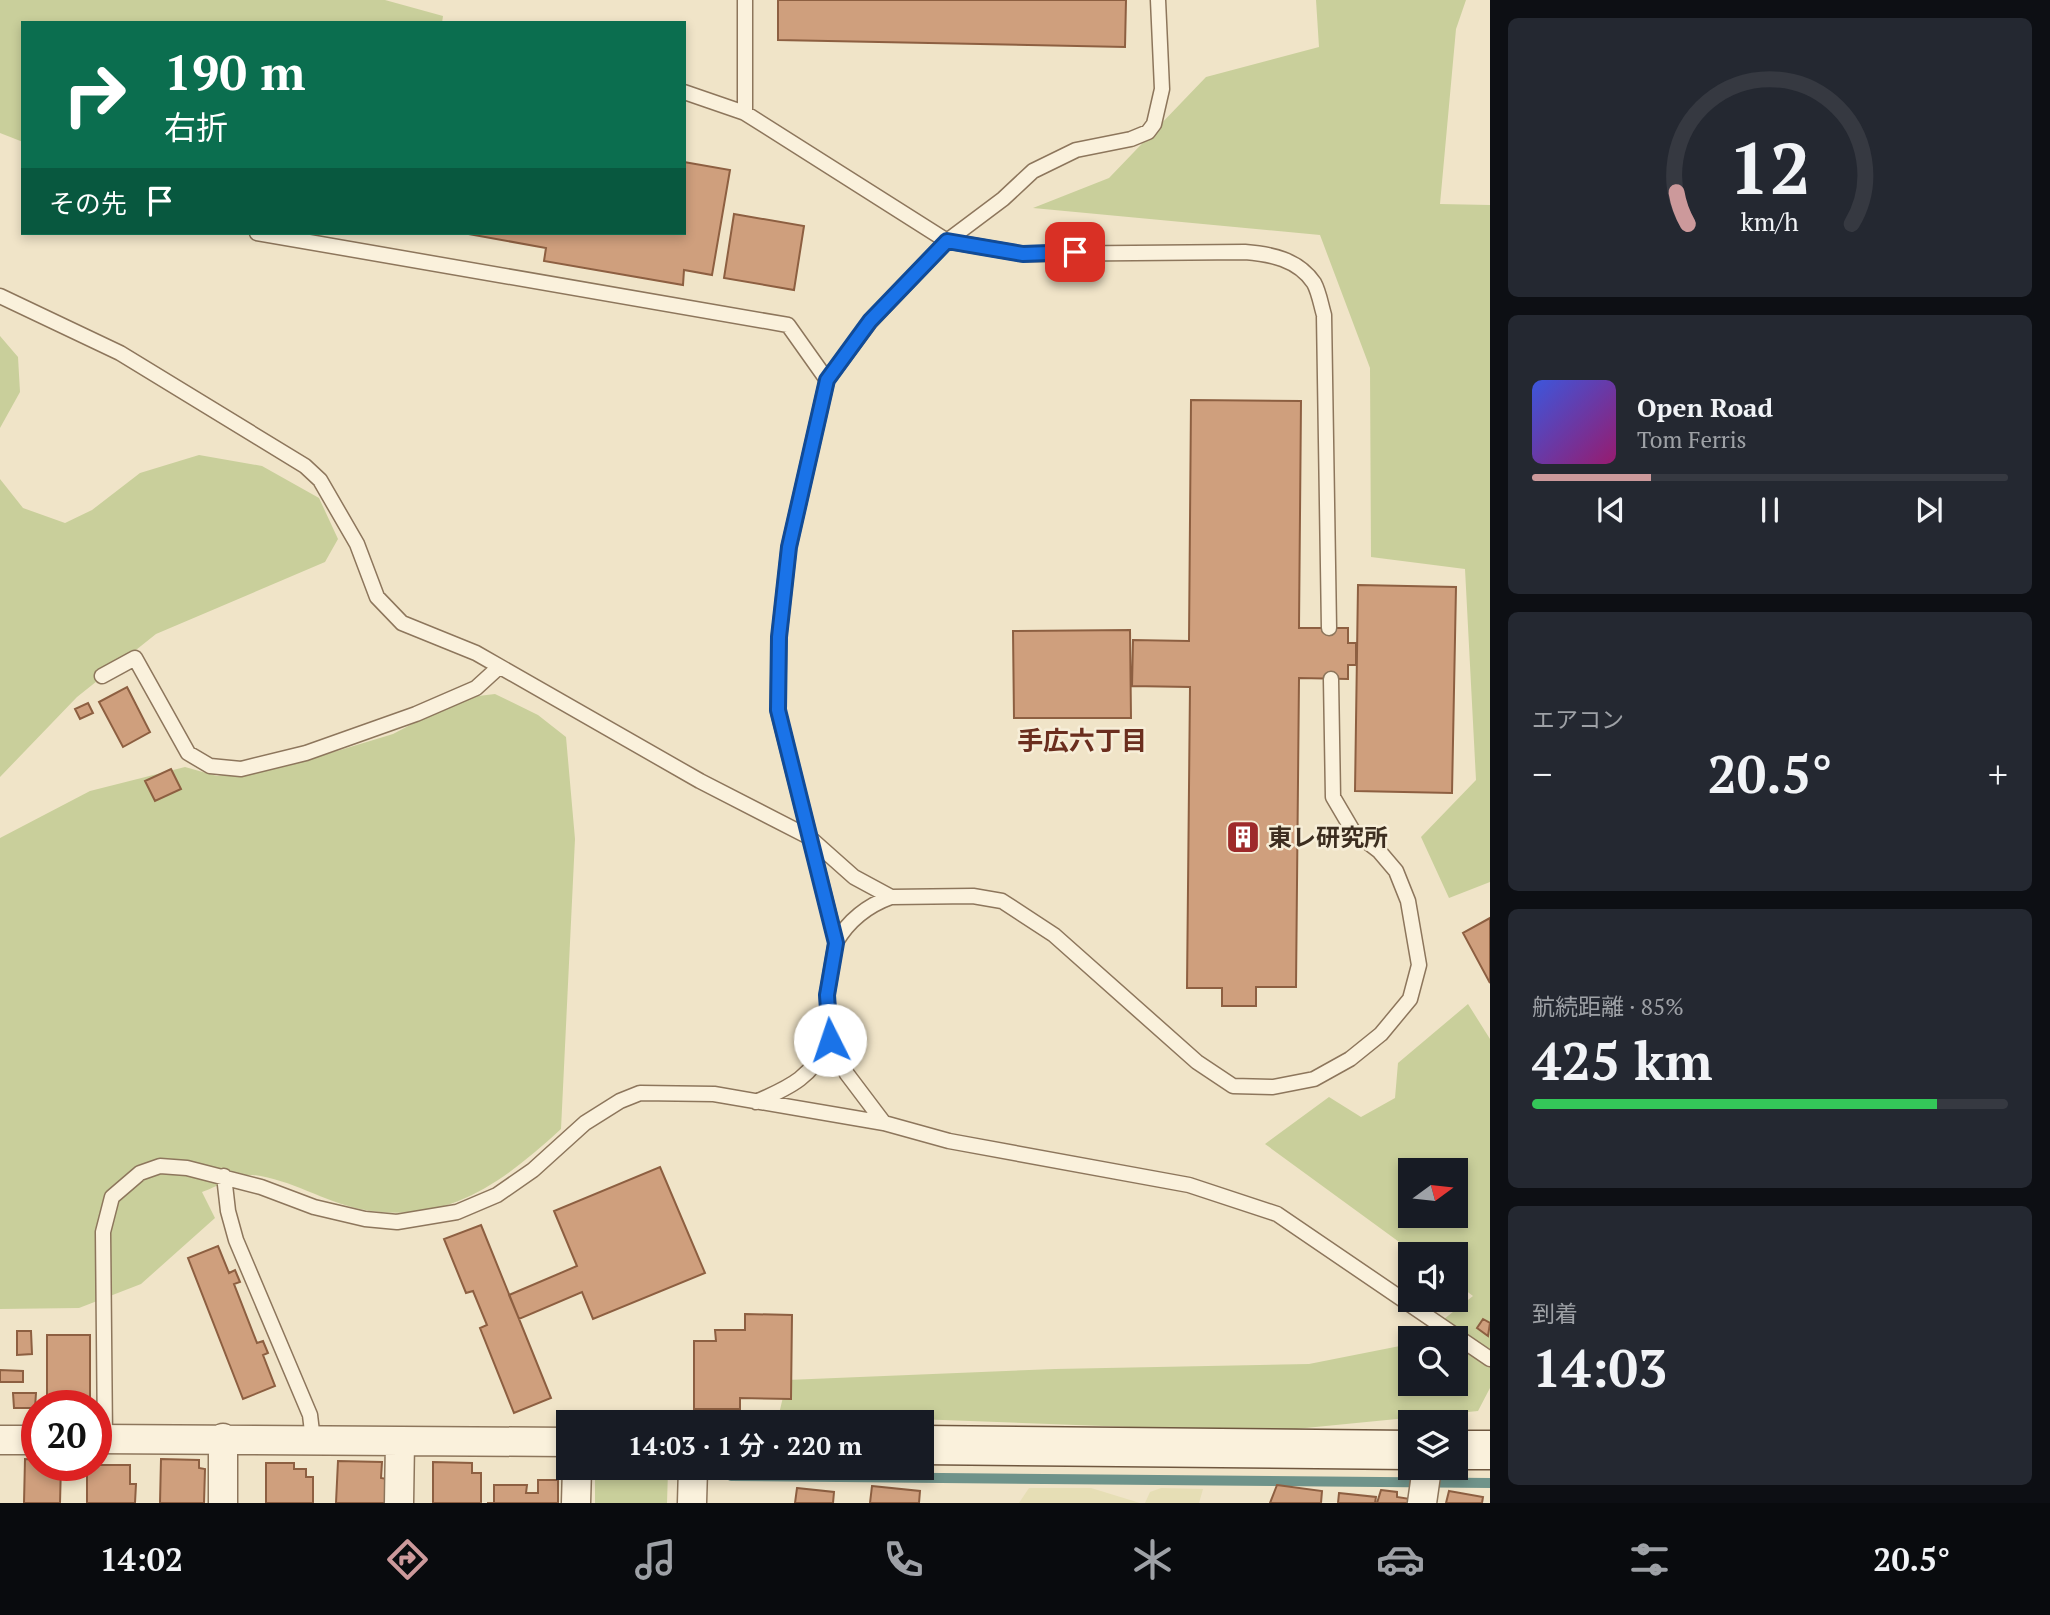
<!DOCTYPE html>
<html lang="ja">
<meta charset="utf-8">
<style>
:root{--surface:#171b24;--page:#242831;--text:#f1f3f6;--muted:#9ea1a6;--line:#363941;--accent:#cc999b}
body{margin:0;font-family:"PT Serif","Noto Sans JP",serif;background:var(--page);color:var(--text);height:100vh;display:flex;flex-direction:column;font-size:26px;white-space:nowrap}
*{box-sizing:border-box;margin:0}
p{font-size:23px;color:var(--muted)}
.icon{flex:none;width:38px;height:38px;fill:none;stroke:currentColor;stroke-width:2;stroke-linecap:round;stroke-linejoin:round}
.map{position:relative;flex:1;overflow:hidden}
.sheet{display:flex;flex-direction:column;gap:18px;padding:18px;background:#0d0f14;width:560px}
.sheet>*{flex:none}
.guide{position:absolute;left:21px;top:21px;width:665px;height:214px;border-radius:0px;box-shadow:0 4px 10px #0003;background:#0b6e4f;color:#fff;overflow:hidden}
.needle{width:46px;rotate:75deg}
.controls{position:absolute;left:1398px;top:1158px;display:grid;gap:14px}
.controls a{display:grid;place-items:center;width:70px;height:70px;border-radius:0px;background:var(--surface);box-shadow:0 4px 10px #0003;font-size:35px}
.speed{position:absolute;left:21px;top:1390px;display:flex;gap:14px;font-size:35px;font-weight:700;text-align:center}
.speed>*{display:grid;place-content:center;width:91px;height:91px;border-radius:50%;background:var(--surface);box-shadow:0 4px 10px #0003;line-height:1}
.speed .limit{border:10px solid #d22;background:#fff;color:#111}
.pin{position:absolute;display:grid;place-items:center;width:60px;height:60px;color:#fff;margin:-30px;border-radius:14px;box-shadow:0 4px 10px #0006}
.me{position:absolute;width:77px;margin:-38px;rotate:356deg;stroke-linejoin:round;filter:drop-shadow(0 0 5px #0008)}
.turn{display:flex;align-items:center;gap:24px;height:147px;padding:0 28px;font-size:32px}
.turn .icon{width:91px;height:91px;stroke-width:2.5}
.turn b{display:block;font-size:49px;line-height:60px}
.then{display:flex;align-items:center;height:66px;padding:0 28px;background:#0003;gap:14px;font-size:26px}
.big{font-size:52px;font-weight:600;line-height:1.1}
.sheet .tile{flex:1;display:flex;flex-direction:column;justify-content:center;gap:10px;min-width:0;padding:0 24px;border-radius:10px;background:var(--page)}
.sheet .dial{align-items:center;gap:0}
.dial svg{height:182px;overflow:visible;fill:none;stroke:var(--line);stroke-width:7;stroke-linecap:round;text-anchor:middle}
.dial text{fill:var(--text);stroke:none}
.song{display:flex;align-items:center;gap:21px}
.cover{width:84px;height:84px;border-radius:10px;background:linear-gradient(135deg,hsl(230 70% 55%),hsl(320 70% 35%))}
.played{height:7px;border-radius:4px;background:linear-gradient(90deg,var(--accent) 25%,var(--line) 25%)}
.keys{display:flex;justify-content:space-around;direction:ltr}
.heat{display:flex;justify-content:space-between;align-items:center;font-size:38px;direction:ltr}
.charge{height:10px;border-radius:5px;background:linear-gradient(90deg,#34c759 85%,var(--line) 0)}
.trip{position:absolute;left:556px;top:1410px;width:378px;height:70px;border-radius:0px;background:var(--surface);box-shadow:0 4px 10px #0003;font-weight:600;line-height:70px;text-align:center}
.tabs{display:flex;height:112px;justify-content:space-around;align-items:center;background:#090b0e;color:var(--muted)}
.tabs .icon{width:49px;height:49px}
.tabs .selected{color:var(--accent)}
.tabs b{font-size:32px;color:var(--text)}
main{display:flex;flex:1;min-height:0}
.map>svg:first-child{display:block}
.farmland{fill:#e6deb5}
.green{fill:#c9cf9b;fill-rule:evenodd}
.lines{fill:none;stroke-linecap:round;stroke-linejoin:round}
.stream{stroke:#6f938a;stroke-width:10}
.building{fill:#cf9f7d;stroke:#8d5f41;stroke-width:2}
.lane-casing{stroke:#8d765c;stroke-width:17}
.street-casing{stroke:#8d765c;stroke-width:31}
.secondary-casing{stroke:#6f573f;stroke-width:41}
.lane{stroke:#faf1dc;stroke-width:14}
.street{stroke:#faf1dc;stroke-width:28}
.secondary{stroke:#faf1dc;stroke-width:38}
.route-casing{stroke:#114b97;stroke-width:18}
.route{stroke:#1a73e8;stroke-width:12}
.labels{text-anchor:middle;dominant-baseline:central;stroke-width:5;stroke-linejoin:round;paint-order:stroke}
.poi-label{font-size:24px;font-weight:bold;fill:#3d2e20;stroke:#f7eed8;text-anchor:start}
.neighbourhood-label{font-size:26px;font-weight:bold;fill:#6b2e1e;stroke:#f7eed8}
</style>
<main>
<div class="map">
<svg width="1490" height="1503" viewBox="0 0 1490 1503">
<rect width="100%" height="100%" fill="#f0e4c8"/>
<path class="farmland" d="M1029 1488H1091L1140 1503H1019Z
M1161 1488 1203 1489 1199 1503H1145L1150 1492Z"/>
<path class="green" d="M0 0H385L443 16 442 23H23V142L0 133Z
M1316 0H1466L1456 29 1440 204 1490 205V882L1449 898 1421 837 1476 780 1465 569 1371 557 1370 368 1320 235 1033 208 1109 178 1206 77 1319 47Z
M0 336 18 357 20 392 0 428Z
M199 455 262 466 319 498 338 539 325 562 156 634 77 697 0 777V479L23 508 65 523 92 510 140 473Z
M495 694 538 715 566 737 575 839 561 1129C502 1183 446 1226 360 1209 324 1202 290 1179 253 1175 239 1174 216 1187 202 1192L215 1218 141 1284 79 1308 0 1309V838L90 791 185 767 217 776 291 765 393 734 462 698Z
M1468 1004 1490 1039V1388L1478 1411 1264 1432 779 1414 787 1380 1055 1369 1309 1364 1410 1344V1384H1456V1339H1419L1473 1296 1456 1283V1255H1417L1265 1144 1329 1097 1361 1117 1395 1098 1398 1063ZM1410 1171H1456V1216H1410Z
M601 1471H668L667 1503H595V1480Z"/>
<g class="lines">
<path class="stream" d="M731 1476 1490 1483"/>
</g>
<path class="building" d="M778 0H1126L1125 47 778 40Z
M684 162 730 170 712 275 684 270 683 285 544 261 546 248 463 233H684Z
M734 214 804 226 794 290 724 278Z
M1191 400 1301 401 1299 628H1348V643H1356V665H1348V679L1299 678 1296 987H1256V1006H1222V988H1187L1190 687 1132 686 1133 640 1189 641Z
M1358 585 1456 587 1452 793 1355 791Z
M1130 630 1131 718H1014L1013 631Z
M127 687 150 732 123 747 99 702Z
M88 703 93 713 80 719 75 709Z
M171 769 181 789 155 801 145 781Z
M1490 918V983L1463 933Z
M660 1167 705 1273 593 1319 582 1292 519 1319 509 1295 577 1266 554 1211Z
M481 1225 551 1398 514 1413 480 1328 487 1325 473 1291 466 1293 444 1239Z
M218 1246 229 1273 235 1270 240 1282 234 1284 257 1343 263 1341 268 1353 263 1355 275 1386 243 1399 188 1258Z
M745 1314 792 1315 791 1399 740 1398V1409H694V1341H716L715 1330H745Z
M1483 1319 1490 1323 1488 1336 1477 1328Z
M17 1331H31L32 1354 17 1355Z
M47 1335H90V1405H47Z
M0 1370 23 1371V1382H0Z
M13 1393H36L35 1408H14Z
M25 1459 37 1460V1465H61L60 1503H24Z
M161 1459 199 1460V1468L205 1469 204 1503H160Z
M338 1461 382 1462 381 1478 387 1479 386 1503H336Z
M433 1462 472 1463V1473H481V1503H433Z
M266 1463H294V1469H306V1477H313V1503H266Z
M87 1465H130V1484H136L135 1503H87Z
M538 1480H558V1503H487H494V1485H527L526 1493H538Z
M1277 1485 1322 1491 1321 1503H1270Z
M872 1486 920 1491 919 1503H870Z
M797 1488 834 1492 833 1503H795Z
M1381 1490 1397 1492V1497L1410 1499 1409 1503H1377Z
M1449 1491 1483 1497 1482 1503H1446Z
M1339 1493 1376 1497 1375 1503H1338Z"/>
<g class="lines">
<g class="lane-casing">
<path id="lane" d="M1158 0 1162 89 1154 124 1148 132 1131 139 1076 150 1033 171 1003 199 947 241 870 322 827 380 789 547 779 637 778 711 836 942 827 995 830 1040 847 1074 884 1123 949 1141 1189 1185 1277 1214 1490 1359
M684 92 745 113 947 241 1023 254 1245 252C1270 254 1298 259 1314 283 1319 292 1321 305 1324 315L1329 628
M745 113V0
M257 233 788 325 827 380
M0 296 120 353 305 466 320 480 357 544 377 597 402 623 476 653 700 781 809 837 854 877 891 897 973 896 1002 901 1054 935 1197 1062 1233 1086 1273 1087 1314 1079 1350 1059 1381 1034 1410 999 1419 965 1408 901 1396 871 1379 851 1353 831 1333 797 1331 679
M102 676 135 658 188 753 210 766 241 769 306 753 416 714 476 688 499 667
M836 942C849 920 866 906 891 897
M756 1102C793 1086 811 1077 830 1040
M224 1176 228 1211 236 1240 310 1415 313 1440
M105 1439 103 1232 112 1197 140 1173 160 1166 187 1168 261 1187 314 1207 365 1219 397 1222 457 1212 497 1195 533 1170 585 1123 620 1101 640 1093 714 1094 884 1123"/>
</g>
<g class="street-casing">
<path id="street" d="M96 1439 569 1442
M0 1440H37
M223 1503V1438
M399 1503 400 1441
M576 1503 577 1468
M692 1503 693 1468
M1422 1503 1427 1468"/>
</g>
<g class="secondary-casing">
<path id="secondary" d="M922 1445 1410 1450
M1456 1450H1490"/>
</g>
<use href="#lane" class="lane"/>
<use href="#street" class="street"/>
<use href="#secondary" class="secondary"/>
</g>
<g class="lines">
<g class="route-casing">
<path id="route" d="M830 1040 827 995 836 943 778 710 779 637 789 547 827 380 870 321 947 241 1023 254 1075 252"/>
</g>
<use href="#route" class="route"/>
</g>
<defs>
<g id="building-square" transform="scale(1.75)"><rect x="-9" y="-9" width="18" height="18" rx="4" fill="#9e2a2b" stroke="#f7eed8"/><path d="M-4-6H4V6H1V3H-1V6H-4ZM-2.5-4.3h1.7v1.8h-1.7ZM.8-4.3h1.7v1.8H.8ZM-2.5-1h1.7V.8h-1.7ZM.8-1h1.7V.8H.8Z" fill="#fff"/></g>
</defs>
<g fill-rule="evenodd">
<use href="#building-square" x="1243" y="837"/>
</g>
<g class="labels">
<g class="poi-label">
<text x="1268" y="837">東レ研究所</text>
</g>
<g class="neighbourhood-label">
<text x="1082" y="740">手広六丁目</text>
</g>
</g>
</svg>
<div class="controls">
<a><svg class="needle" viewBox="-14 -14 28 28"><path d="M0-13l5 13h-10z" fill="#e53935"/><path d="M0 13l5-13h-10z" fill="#9ea1a6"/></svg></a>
<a><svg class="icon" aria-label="sound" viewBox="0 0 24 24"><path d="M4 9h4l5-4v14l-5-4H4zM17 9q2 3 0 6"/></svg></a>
<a><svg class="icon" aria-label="search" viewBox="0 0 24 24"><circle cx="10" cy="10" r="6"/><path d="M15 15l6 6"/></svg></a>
<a><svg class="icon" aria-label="layers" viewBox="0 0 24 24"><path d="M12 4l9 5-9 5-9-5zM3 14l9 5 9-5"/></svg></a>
</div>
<div class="speed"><div class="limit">20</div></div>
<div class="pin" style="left:1075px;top:252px;background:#d93025"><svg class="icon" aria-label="arrive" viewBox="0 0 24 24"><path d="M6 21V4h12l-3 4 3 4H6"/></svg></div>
<svg class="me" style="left:830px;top:1040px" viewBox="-20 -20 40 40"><circle r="19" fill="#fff"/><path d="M0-13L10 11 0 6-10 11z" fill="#1a73e8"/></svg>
<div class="trip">14:03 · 1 分 · 220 m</div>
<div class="guide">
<div class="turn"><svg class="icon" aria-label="right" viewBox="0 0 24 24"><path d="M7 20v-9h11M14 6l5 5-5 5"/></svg><div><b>190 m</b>右折</div></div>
<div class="then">その先<svg class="icon" aria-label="arrive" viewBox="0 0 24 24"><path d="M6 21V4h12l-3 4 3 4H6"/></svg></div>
</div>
</div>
<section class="sheet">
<div class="tile dial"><svg viewBox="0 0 100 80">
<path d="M14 69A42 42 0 1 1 86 69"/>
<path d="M14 69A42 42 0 0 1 9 55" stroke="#cc999b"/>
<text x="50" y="56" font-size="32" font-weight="700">12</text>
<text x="50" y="72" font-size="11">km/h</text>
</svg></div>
<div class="tile">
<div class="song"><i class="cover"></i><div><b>Open Road</b><p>Tom Ferris</p></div></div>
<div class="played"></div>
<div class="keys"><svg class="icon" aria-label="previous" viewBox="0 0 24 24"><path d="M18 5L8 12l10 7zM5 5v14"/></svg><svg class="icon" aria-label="pause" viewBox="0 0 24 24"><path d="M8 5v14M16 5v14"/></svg><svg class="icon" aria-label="next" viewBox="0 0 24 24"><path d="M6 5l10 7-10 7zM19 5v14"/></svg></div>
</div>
<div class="tile"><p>エアコン</p>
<div class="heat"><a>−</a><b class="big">20.5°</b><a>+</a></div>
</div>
<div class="tile"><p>航続距離 · 85%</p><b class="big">425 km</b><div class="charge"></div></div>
<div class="tile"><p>到着</p><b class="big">14:03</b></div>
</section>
</main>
<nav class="tabs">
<b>14:02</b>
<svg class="icon selected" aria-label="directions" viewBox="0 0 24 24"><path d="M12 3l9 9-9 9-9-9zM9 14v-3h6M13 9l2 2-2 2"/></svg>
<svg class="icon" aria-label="music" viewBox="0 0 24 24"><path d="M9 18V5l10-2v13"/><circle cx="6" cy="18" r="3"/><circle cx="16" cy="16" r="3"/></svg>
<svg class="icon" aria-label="phone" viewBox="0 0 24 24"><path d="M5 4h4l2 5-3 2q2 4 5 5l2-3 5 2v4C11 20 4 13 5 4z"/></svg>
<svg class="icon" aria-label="climate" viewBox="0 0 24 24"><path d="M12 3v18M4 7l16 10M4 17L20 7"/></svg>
<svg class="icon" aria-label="car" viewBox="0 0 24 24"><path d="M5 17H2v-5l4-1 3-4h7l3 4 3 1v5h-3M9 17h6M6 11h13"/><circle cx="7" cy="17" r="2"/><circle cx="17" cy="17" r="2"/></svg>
<svg class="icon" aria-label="filters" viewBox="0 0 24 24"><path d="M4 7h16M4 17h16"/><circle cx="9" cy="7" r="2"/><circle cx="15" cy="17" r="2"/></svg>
<b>20.5°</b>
</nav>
